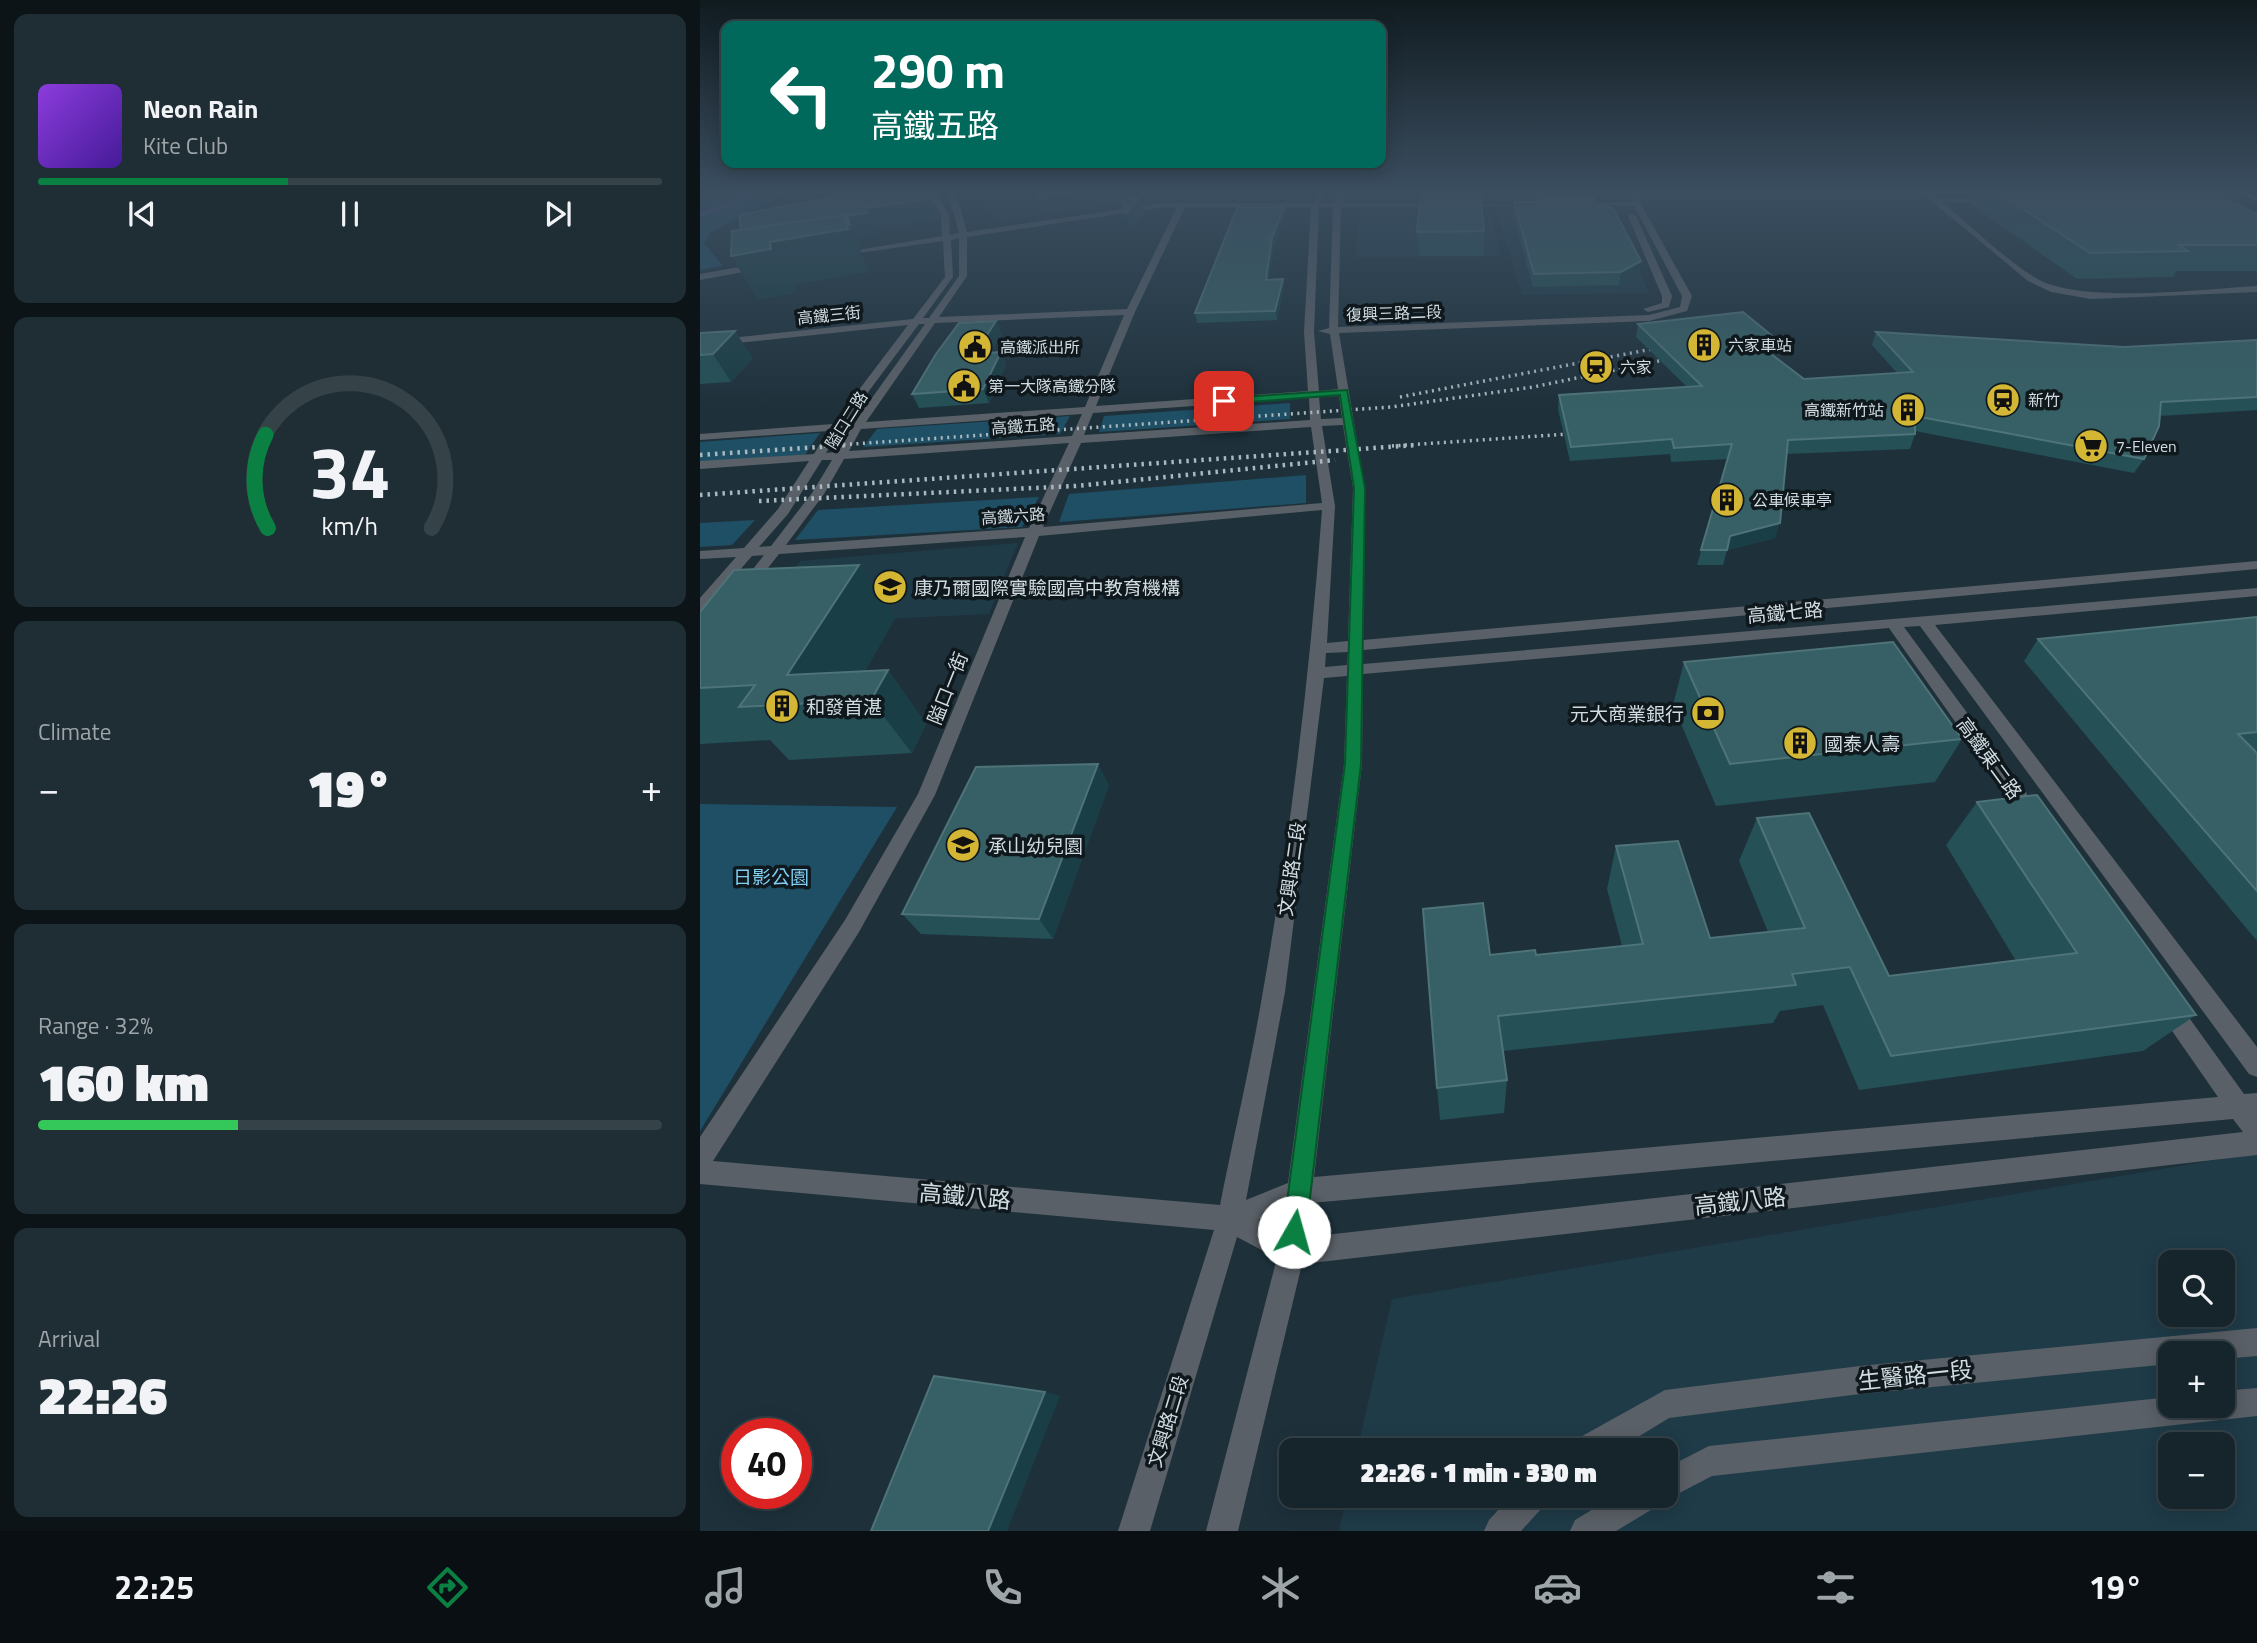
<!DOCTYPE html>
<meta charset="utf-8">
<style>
:root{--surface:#16252c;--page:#1f2d34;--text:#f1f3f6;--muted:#9ea5a9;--line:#354248;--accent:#0b8043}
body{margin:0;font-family:"Titillium Web","Noto Sans TC",sans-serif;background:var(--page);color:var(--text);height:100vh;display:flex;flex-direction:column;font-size:26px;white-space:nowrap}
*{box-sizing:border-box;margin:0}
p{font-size:23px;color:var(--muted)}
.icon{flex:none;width:38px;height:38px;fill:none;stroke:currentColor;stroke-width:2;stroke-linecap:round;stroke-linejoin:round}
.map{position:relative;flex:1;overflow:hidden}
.panel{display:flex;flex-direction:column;gap:14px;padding:14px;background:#0c1418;width:700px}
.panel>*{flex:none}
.top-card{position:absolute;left:21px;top:21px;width:665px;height:147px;border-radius:14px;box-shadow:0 4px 18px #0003,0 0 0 2px var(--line);background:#00695c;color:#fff;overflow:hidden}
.fabs{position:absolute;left:1458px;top:1250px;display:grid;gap:14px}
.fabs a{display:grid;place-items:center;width:77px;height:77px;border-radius:14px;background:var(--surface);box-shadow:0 4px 18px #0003,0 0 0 2px var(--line);font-size:35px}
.speed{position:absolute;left:21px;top:1418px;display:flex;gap:14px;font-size:35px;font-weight:700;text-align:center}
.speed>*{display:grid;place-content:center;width:91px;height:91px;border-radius:50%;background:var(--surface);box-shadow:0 4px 18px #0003,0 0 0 2px var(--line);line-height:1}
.speed .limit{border:10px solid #d22;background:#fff;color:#111}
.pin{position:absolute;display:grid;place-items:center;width:60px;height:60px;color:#fff;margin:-30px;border-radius:14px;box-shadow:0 4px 10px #0006}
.me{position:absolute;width:77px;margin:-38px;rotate:7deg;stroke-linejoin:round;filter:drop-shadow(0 0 5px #0008)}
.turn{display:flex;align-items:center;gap:24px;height:147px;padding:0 35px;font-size:32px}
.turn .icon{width:91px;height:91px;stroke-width:2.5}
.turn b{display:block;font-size:49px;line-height:60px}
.big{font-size:52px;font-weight:800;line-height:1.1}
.panel .widget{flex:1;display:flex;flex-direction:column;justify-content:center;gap:10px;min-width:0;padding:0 24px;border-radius:14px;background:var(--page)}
.panel .dial{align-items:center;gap:0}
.dial svg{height:182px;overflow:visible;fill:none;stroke:var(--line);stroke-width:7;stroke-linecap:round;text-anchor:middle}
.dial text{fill:var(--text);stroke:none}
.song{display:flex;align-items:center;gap:21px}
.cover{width:84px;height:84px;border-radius:10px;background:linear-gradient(135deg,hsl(270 70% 55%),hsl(260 70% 35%))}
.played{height:7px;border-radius:4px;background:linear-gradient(90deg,var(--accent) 40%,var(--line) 40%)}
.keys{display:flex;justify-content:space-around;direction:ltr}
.heat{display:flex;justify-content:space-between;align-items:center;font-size:38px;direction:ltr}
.charge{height:10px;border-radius:5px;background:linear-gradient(90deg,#34c759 32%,var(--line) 0)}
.trip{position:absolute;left:579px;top:1438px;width:399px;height:70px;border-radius:14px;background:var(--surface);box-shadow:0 4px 18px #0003,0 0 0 2px var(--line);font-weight:800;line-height:70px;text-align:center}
.menu{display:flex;height:112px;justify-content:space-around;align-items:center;background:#090f12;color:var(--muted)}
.menu .icon{width:49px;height:49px}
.menu .active{color:var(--accent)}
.menu b{font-size:32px;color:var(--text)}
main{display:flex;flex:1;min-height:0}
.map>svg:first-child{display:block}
.built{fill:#1f3b48;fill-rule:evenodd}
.green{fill:#1f4f65}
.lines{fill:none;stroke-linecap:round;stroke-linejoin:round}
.stream{stroke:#524a9a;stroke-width:4.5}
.minor{fill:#5a6067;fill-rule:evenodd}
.major{fill:#8590a0;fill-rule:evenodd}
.rail-far1{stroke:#aab8bf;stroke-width:3.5;stroke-dasharray:2 4.5;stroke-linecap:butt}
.rail{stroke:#aab8bf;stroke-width:4.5;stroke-dasharray:2.5 5;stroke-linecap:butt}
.wall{fill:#245056}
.shaded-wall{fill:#1a3e45}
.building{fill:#366065;stroke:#4e7378;stroke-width:2}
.route{fill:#0b8043;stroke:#07532c;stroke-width:2}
.labels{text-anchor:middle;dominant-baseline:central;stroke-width:7;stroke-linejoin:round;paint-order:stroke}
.far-street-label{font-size:16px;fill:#d0dce2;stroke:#0f181c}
.far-poi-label{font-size:16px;fill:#d0dce2;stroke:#0f181c;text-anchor:start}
.poi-label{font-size:19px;fill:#d0dce2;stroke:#0f181c;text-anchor:start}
.street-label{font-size:19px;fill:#d0dce2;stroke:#0f181c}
.park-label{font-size:19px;fill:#80cef4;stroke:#0f181c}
.near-street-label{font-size:23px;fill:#d0dce2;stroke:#0f181c}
</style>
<main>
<section class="panel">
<div class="widget">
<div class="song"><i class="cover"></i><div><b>Neon Rain</b><p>Kite Club</p></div></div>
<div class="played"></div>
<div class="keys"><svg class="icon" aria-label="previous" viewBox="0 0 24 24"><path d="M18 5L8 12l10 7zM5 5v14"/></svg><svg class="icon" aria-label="pause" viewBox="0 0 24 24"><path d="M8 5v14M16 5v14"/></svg><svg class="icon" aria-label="next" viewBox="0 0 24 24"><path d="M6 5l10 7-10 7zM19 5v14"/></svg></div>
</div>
<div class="widget dial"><svg viewBox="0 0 100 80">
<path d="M14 69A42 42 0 1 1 86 69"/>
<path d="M14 69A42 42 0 0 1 13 28" stroke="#0b8043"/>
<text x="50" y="56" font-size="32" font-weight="700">34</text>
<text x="50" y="72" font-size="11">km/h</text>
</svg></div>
<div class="widget"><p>Climate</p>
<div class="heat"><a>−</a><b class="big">19°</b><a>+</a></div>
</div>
<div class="widget"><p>Range · 32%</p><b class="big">160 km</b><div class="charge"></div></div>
<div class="widget"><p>Arrival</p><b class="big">22:26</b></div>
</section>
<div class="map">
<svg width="1557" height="1531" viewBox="0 0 1557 1531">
<rect width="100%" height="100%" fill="#1e313b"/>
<path class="built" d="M276 193H445L444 200 298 221Z
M911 210 949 293 822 295 797 211Z
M790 211 802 256 655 258 660 213Z
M318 543 289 614 55 625 100 561Z
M1557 1153V1531H639L647 1496H966V1451H657L692 1299ZM1470 1262H1522V1314H1470ZM1470 1353H1522V1405H1470ZM1470 1444H1522V1496H1470Z"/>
<path class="green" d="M0 193H86L11 232 4 243 23 266 0 270Z
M590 403V419L399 432 404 416Z
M370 416 360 434 163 447 177 429Z
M120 433 105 455 0 462V442Z
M606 475V503L359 522 369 494Z
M339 497 322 527 95 540 118 510Z
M55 520 32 545 0 547V523Z
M0 804 197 807 0 1131Z"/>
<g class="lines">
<path class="stream" d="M0 215 57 193"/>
<path class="minor" d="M228 193H236L249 215 250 235 259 233 248 193H256L267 232 465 203H613L618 193H626L620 203H635L639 193H647L642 203 842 205 641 207 638 327 949 315 980 307 982 296 934 206 873 204 933 202 930 193H938L941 204 992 296 987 311 949 321 639 333 665 488 663 640 1557 561V569L663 650V664L1557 588V596L1235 625 1557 1047V1077L1549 1074 1220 626 1204 627 1340 812 1342 817 1340 822H1326L1189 628 663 674 662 764 614 1177 1518 1097 1461 1015 1458 1008 1461 1001 1469 998 1477 1001 1544 1094 1557 1093V1155L602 1264 538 1531H506L577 1258 537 1237 450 1531H418L514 1230 0 1184V1137L145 920 218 794 325 537 79 554 51 590 46 591 39 587 64 555 52 556 5 610 0 612V598L36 557 0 559V551L44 548 78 509 109 461 0 469V461L114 454 128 431 0 440V434L133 424 208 325 0 347V341L213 319 245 277 243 241 138 256 134 254 242 236 241 215ZM465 207H477L427 309 239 317 267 276V237ZM485 207H611L604 332 608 391 396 406 435 312ZM619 207H633L629 328 618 331 630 334 638 389 619 391 614 332ZM259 238V276L229 318H223L253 277 251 240ZM424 315 385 407 166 422 235 323ZM219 324H225L154 423H145ZM639 396 642 418 621 419 619 397ZM609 398 610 420 384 435 393 413ZM382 414 372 436 149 451 161 429ZM643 425 653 488 648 641 627 643 635 506 622 426ZM611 427 622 503 343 527 381 443ZM149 430 136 452 126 453 140 431ZM369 443 329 528 86 545 124 494 144 459ZM122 460H132L112 493 71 546 59 547 88 514ZM622 510C610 672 591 832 563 991 551 1063 534 1134 520 1205L13 1161 159 932 235 795 339 536ZM648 652 647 665 625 667 626 653ZM647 676 644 764 588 1183 546 1200 585 992 624 678ZM1533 1119 1543 1132 607 1237 611 1203ZM585 1209 582 1232 558 1220Z
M1222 193H1230L1236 198H1300L1297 202H1242C1272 227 1301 256 1334 277 1377 305 1503 289 1557 286V292L1391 299 1351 292 1328 281Z
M932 214 936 216 972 296 969 307 948 312 943 309 962 303V296L928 216Z
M62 263 65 268 0 280V274Z
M1557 1328V1356L1522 1359V1353H1470V1364L1160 1394 969 1418 915 1451H871L875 1440 965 1390 1160 1366Z
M1557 1388V1416L1012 1476 966 1500 960 1498 956 1507 916 1531H870L875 1520 915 1496H966V1468L1009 1446 1470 1397V1405H1522V1391Z
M811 1496H847L843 1507 821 1531H784L789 1520Z"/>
<path class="major" d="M1541 193H1550L1557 197V202Z"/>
<path class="rail-far1" d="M700 397 968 346
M124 446 691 407 833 387 978 357
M692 446 883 433"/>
<path class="rail" d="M0 455 149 445
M0 495 717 445
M59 501 376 486 635 460"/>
</g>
<path class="wall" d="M333 193H462L453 202 442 204 444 213 430 229 422 199 344 211Z
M687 193H780L784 231V256H719L717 232 721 194Z
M835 193H890V197L896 203 941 261 939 274 919 285 833 287 813 214 814 202H839V199H837Z
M1257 193H1516L1557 214V271H1476L1473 277 1377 279 1272 205 1276 195H1260Z
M584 207 585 216 574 247 569 280 583 279 584 288 577 320 497 323 495 313Z
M296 321 302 334 290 353 301 352 306 365 289 403 219 408 212 394Z
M938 324 1073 352 1069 353 1104 379 1197 373 1172 345 1176 332 1424 347 1557 340V410L1460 416 1444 459 1434 473 1215 431V434L1210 449 1086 454 1075 538 1027 550 1023 565H997L1028 459 971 462 970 454 870 461 858 409 859 395 987 387 936 337Z
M0 333 53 358 31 382 0 384Z
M159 565 195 618 165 671 188 670 226 724 212 753 89 760 70 740 0 744V612Z
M1557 617V750L1555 751 1557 753V941L1324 661 1338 639Z
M984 662 1262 739 1235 782 1016 806 973 705Z
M409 785 353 939 221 934 202 914Z
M1277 802 1496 1015 1443 1051 1159 1090 1123 1005 1080 1011 1073 1023 803 1051 807 1080 804 1113 740 1120 737 1088 790 955H836L922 946 907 889 916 846 1010 938 1068 932 1039 861 1057 818 1189 976 1316 961 1246 845Z"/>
<path class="shaded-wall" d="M271 193H297L272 198Z
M372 193H420L422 199 344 211 339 198Z
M420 193H462L453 202 442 204 444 213 430 229Z
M229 194 238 215 239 220 175 229 177 235 158 238 161 247H159L169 272 94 285 96 293 58 300 31 256 42 240 144 215 147 216 165 208Z
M584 207 585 216 574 247 568 289 566 280 572 238Z
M941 261 939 274 919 285 921 272Z
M583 279 584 288 577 320 575 311Z
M296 321 302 334 281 367 275 354Z
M35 331 53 358 31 382 13 354Z
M1076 339 1073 352 1052 355 1055 342Z
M301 352 306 365 289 403 283 389Z
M1080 523 1075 538 1026 550 1030 536Z
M159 565 195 618 148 701 87 675Z
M188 670 226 724 212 753 171 700Z
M398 764 409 785 353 939 339 919Z
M345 1392 360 1396 307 1531H288Z"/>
<path class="building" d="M132 193H228L230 199 165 208 167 213 147 216 150 225H149L144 215 41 230 39 215 136 196Z
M336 193H372L339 198Z
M721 193H780L784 231 717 232Z
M1299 193H1516L1557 214V245H1479L1488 251 1390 253Z
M440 197 426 213 422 200Z
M839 197H894L896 203 913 208 941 261 921 272 834 274 814 202H840Z
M584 207 572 238 566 280 583 279 575 311 495 313 537 208Z
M144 215 148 229 70 242 71 249 31 256 32 231Z
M1043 312 1076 339 1055 342 1104 379 1213 372 1176 332 1424 347 1557 340V397L1461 402 1459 426 1444 459 1215 416V434L1088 440 1080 523 1030 536 1027 550H1001L1032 444 974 448 972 439 871 447 859 395 1002 386 938 324Z
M296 321 275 354 301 352 283 389 212 394 236 354 259 323Z
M35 331 13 354 0 355V333Z
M159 565 87 675 188 670 171 700 39 707 55 685 0 688V612L34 570Z
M1557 617V732L1538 734 1557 753V891L1338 639Z
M1193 642 1262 739 1030 764 984 662Z
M398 764 339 919 202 914 276 767Z
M1337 795 1496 1015 1191 1056 1150 967 1092 974 1096 985 798 1016 807 1080 737 1088 723 909 783 903 790 955 835 950 836 955 943 944 916 846 978 841 1010 938 1105 928 1057 818 1109 813 1189 976 1377 953 1277 802Z
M234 1376 345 1392 288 1531H171Z"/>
<linearGradient id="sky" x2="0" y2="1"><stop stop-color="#101b20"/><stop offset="0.47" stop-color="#3b4e60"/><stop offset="1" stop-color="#3b4e60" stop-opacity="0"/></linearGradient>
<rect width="1557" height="407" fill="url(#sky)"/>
<path class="route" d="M647 390 665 488 661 764 606 1232 603 1240 594 1243 586 1240 583 1232 645 764 654 488 640 395 524 404 519 401 524 398Z"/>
<defs>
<g id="building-disc" transform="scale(1.75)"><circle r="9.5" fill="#d4b635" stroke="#0f181c"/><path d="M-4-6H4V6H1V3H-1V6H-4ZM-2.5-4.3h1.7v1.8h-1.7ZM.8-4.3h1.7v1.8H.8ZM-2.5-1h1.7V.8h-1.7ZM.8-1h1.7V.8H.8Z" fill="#111"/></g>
<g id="civic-disc" transform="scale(1.75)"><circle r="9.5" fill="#d4b635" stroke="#0f181c"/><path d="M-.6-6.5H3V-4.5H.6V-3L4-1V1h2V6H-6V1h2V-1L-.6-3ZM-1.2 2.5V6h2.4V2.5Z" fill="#111"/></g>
<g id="station-disc" transform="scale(1.75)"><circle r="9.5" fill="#d4b635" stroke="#0f181c"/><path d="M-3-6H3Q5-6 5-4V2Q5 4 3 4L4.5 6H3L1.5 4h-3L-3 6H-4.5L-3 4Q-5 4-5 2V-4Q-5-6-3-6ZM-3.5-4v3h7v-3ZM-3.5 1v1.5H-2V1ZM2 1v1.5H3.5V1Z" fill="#111"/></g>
<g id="supermarket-disc" transform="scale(1.75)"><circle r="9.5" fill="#d4b635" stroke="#0f181c"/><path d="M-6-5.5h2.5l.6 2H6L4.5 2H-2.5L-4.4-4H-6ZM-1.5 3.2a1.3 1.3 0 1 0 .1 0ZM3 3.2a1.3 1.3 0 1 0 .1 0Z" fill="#111"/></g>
<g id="school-disc" transform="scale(1.75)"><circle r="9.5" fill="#d4b635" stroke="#0f181c"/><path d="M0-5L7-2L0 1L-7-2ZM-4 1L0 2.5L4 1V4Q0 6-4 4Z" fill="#111"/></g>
<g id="bank-disc" transform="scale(1.75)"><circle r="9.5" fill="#d4b635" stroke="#0f181c"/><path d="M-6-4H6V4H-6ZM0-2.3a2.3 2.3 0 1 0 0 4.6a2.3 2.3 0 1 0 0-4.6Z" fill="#111"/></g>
</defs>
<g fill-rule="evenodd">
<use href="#building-disc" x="1004" y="345"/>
<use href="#civic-disc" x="275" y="347"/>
<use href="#station-disc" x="896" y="367"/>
<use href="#civic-disc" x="264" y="386"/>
<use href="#station-disc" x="1303" y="400"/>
<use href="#building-disc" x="1208" y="410"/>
<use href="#supermarket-disc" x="1391" y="446"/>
<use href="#building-disc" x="1027" y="500"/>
<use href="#school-disc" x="190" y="587"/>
<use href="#building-disc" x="82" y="706"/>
<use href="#bank-disc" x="1008" y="713"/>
<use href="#building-disc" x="1100" y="743"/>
<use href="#school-disc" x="263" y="845"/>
</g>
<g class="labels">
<g class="far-street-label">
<text transform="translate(694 313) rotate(-2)">復興三路二段</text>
<text transform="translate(129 315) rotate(-6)">高鐵三街</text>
<text transform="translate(146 420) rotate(-58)">隘口二路</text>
<text transform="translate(323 426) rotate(-4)">高鐵五路</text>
<text transform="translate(313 516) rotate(-4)">高鐵六路</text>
</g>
<g class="far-poi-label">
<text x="1028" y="345">六家車站</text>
<text x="300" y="347">高鐵派出所</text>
<text x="920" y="367">六家</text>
<text x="288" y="386">第一大隊高鐵分隊</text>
<text x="1328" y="400">新竹</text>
<text x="1184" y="410" text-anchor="end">高鐵新竹站</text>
<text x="1416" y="446">7-Eleven</text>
<text x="1052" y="500">公車候車亭</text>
</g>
<g class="poi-label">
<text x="214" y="587">康乃爾國際實驗國高中教育機構</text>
<text x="106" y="706">和發首湛</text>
<text x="984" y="713" text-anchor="end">元大商業銀行</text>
<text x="1124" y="743">國泰人壽</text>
<text x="288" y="845">承山幼兒園</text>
</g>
<g class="street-label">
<text transform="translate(1085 612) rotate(-5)">高鐵七路</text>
<text transform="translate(247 688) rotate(-68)">隘口一街</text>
<text transform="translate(1290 758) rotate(54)">高鐵東二路</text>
<text transform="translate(591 869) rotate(-82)">文興路二段</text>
<text transform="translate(467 1421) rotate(-73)">文興路二段</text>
</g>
<g class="park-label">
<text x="71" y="876">日影公園</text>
</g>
<g class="near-street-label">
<text transform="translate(265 1196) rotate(5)">高鐵八路</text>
<text transform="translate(1040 1201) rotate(-6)">高鐵八路</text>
<text transform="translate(1215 1375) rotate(-6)">生醫路一段</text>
</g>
</g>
</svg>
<div class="fabs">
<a><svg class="icon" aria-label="search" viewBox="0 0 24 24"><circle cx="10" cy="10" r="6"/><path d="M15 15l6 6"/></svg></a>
<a>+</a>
<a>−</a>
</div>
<div class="speed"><div class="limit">40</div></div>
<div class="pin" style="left:524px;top:401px;background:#d93025"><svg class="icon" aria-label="arrive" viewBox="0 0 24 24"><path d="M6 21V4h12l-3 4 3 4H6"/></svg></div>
<svg class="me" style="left:594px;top:1232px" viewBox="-20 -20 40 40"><circle r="19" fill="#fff"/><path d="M0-13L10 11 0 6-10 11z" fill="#0b8043"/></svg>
<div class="trip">22:26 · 1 min · 330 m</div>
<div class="top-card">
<div class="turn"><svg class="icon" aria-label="left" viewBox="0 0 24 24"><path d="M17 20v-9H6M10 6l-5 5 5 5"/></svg><div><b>290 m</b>高鐵五路</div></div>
</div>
</div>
</main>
<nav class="menu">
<b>22:25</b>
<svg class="icon active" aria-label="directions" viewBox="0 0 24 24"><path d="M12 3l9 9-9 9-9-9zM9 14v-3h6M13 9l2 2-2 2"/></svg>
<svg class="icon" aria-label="music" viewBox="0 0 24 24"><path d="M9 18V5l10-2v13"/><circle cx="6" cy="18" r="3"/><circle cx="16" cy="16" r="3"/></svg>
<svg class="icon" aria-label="phone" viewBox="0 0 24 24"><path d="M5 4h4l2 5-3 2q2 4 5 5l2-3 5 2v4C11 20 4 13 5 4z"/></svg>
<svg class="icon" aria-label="climate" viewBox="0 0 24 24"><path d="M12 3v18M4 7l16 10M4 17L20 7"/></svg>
<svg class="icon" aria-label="car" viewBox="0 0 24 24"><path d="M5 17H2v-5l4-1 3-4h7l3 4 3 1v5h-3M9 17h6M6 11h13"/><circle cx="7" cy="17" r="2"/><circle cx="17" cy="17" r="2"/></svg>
<svg class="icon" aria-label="filters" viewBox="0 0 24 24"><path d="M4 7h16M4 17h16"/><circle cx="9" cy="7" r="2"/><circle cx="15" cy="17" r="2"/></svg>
<b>19°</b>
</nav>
